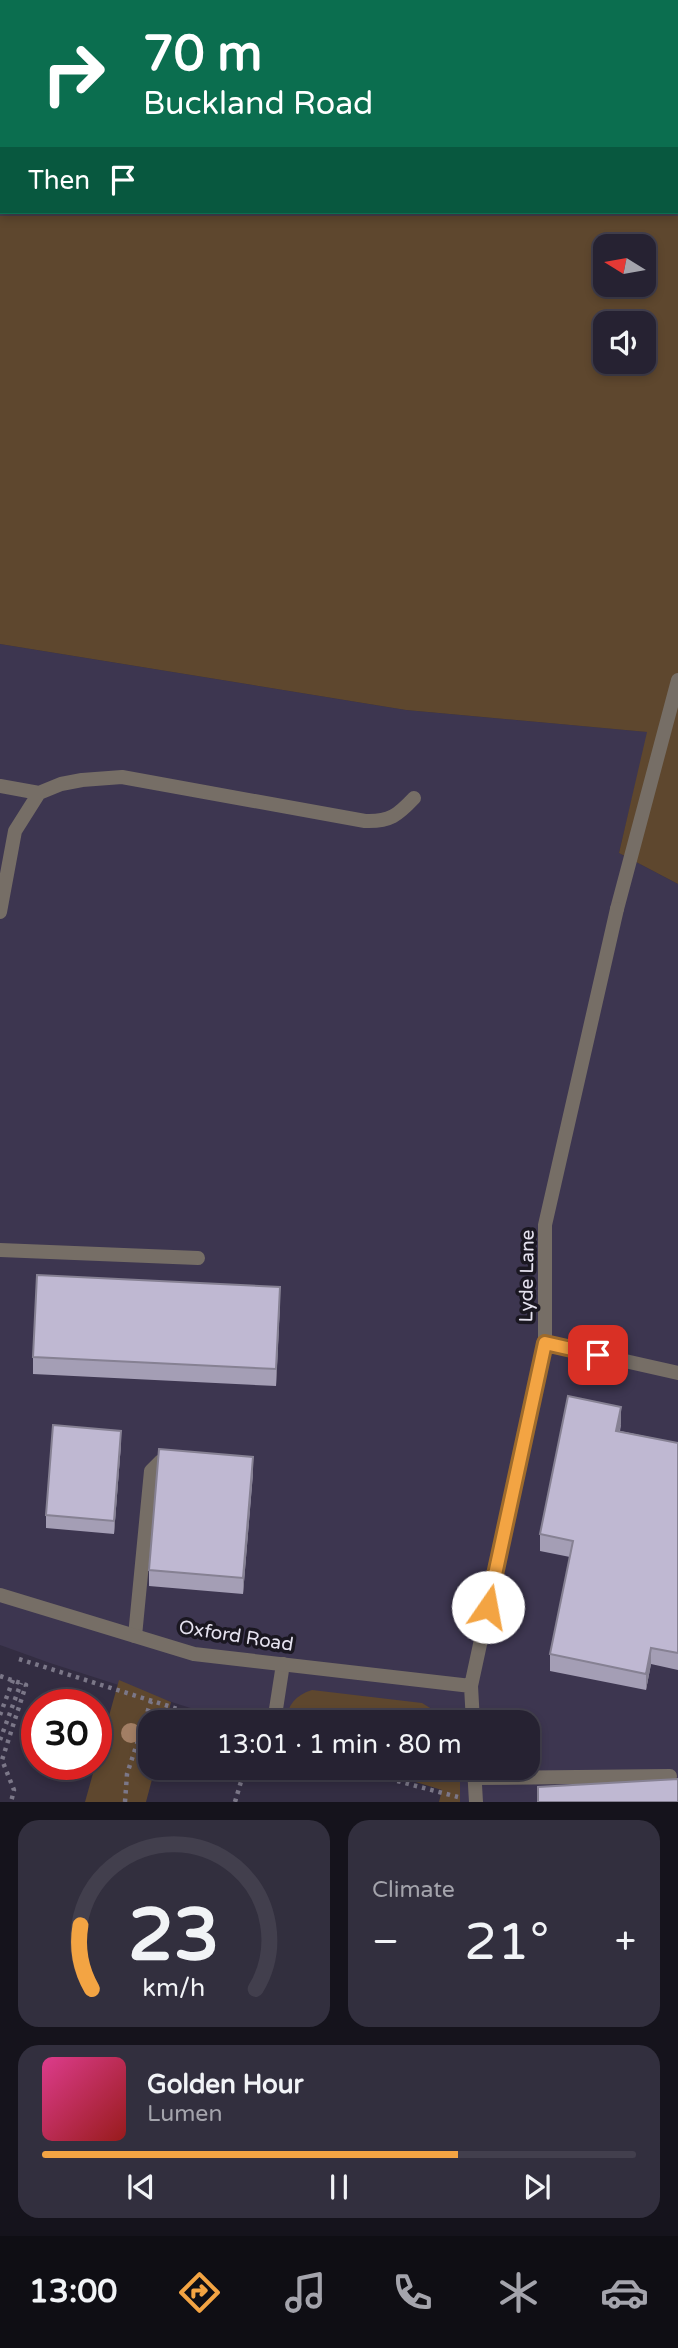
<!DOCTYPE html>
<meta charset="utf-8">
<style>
:root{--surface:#262232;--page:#322f3e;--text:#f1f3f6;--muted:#a4a4ac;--line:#423f4d;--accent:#f3a443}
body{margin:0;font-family:"Varela Round",sans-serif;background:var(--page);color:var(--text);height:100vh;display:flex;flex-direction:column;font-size:26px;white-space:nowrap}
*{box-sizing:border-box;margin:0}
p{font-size:23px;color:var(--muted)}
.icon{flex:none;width:38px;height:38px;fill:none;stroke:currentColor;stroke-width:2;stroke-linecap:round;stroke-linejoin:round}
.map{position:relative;height:1802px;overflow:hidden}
.details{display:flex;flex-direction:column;gap:18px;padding:18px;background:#15131c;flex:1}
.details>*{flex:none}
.hud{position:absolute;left:0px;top:0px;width:679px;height:214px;box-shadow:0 4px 10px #0003,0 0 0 2px var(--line);background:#0b6e4f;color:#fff;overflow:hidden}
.needle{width:46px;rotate:281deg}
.fabs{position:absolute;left:593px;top:234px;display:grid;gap:14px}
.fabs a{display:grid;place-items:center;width:63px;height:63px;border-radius:14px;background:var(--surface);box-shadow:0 4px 10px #0003,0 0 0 2px var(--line);font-size:35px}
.speed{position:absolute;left:21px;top:1689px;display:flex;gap:14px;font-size:35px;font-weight:700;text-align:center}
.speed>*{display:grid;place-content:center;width:91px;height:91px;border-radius:50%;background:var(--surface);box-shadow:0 4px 10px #0003,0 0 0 2px var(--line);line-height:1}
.speed .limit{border:10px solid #d22;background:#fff;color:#111}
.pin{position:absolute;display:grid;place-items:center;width:60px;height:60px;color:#fff;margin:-30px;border-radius:14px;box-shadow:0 4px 10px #0006}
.me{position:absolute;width:77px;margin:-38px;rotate:12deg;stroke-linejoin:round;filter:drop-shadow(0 0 5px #0008)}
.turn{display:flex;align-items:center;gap:24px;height:147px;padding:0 28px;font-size:32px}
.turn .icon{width:91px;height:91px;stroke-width:2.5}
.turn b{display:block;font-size:49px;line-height:60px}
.then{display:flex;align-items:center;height:66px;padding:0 28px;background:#0003;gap:14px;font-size:26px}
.big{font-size:52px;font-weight:600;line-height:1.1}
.details .widget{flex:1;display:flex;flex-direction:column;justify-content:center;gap:10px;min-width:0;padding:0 24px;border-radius:21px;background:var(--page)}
.details .dial{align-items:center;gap:0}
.dial svg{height:182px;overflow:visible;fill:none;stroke:var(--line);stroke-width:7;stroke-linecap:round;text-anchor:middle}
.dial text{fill:var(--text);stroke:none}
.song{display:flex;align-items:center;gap:21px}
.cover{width:84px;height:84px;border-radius:10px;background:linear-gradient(135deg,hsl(330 70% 55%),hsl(0 70% 35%))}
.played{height:7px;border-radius:4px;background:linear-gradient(90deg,var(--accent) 70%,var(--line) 70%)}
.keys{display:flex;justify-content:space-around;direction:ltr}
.heat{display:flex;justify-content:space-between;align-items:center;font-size:38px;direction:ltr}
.details .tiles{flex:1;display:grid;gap:18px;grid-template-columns:1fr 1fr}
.widget:last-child{grid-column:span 2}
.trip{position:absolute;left:138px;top:1710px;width:402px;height:70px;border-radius:21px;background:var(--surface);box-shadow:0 4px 10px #0003,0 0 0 2px var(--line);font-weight:600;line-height:70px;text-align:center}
.dock{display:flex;height:112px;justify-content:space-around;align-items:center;background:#0f0e14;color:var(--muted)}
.dock .icon{width:49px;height:49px}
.dock .selected{color:var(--accent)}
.dock b{font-size:32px;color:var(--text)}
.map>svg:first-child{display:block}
.built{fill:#3d3650}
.green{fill:#5e472e;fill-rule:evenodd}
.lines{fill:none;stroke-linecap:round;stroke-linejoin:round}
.path{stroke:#7b7788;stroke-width:4.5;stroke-dasharray:3.5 5;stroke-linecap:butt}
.service{stroke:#766e66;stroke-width:14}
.minor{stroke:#766e66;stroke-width:14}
.tree{fill:#a27e64}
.wall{fill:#a49eb5}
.shaded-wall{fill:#868193}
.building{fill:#bfb8d2;stroke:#868193;stroke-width:2}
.route-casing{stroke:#9e6b2c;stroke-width:18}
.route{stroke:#f3a443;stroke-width:12}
.labels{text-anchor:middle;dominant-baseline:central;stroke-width:7;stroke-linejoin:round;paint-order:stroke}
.street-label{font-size:19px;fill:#e5e2ef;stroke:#1a1721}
</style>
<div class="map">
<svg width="678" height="1802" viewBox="0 0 678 1802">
<rect width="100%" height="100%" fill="#332d42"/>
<path class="built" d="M0 644 406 710 648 732 619 853 678 884V1802H452V1791L377 1768H528V1722H234L50 1663 0 1645Z"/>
<path class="green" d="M0 0H678V884L619 853 647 732 406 710 0 644ZM2 2H677V212H2ZM606 247H644V285H606ZM606 324H644V362H606Z
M119 1680 171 1702 166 1722H150V1768H155L146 1802H85Z
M312 1690 422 1703 453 1722H286C287 1705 296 1695 312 1690Z
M369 1768H460V1802H439L442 1790Z"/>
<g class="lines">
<path class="path" d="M19 1659 219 1722
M0 1676 26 1685 2 1760 14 1790 11 1802
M0 1715 13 1680
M0 1740 21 1683
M348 1768 458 1797
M125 1802 127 1774 151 1701
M235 1802 245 1768"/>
<path class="service" d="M0 786 39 793
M617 909 678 680
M0 912 15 831 39 793 61 784 82 780 122 777 365 821C390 822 398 815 414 798
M0 1250 198 1258
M135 1636 151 1471 161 1461 175 1458
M274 1722 283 1664
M296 1768 310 1771
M475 1778 670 1776"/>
<path class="minor" d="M545 1343 678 1373
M0 1595 194 1654 471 1686
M473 1722 471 1686 545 1343V1225L617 909
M474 1768 476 1802"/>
</g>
<circle class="tree" cx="131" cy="1733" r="10"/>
<path class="wall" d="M280 1303 276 1386 33 1374V1357Z
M621 1424 620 1431 678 1443V1670L651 1664 646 1690 550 1671V1654L570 1557 540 1551V1534Z
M121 1444 114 1534 46 1528V1515Z
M253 1473 243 1594 149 1586V1570Z"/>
<path class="shaded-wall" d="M280 1287V1303L276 1386V1369Z
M621 1407V1424L616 1447V1431Z
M121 1431V1444L114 1534V1521Z
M253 1457V1473L243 1594V1578Z
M651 1648V1664L646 1690V1674Z"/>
<path class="building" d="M37 1275 280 1287 276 1369 33 1357Z
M568 1396 621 1407 616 1431 678 1443V1653L651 1648 646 1674 550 1654 573 1541 540 1534Z
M53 1425 121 1431 114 1521 46 1515Z
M159 1449 253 1457 243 1578 149 1570Z
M678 1779V1802H538V1787Z"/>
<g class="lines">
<g class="route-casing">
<path id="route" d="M488 1607 545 1343 598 1355"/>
</g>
<use href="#route" class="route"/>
</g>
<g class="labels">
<g class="street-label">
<text transform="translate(527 1276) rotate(-89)">Lyde Lane</text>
<text transform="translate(236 1636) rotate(9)">Oxford Road</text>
</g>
</g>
</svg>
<div class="fabs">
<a><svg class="needle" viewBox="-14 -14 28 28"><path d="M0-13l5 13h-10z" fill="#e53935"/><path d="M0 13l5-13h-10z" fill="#a4a4ac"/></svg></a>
<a><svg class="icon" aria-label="sound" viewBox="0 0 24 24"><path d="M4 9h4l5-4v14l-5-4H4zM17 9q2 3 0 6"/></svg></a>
</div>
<div class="speed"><div class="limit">30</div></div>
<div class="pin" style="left:598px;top:1355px;background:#d93025"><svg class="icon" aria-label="arrive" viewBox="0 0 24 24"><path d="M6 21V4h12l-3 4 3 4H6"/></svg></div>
<svg class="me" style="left:488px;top:1607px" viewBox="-20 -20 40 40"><circle r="19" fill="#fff"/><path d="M0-13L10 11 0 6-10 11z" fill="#f3a443"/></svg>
<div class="trip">13:01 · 1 min · 80 m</div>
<div class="hud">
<div class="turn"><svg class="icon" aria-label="right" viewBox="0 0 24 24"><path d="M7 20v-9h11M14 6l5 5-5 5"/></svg><div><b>70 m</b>Buckland Road</div></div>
<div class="then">Then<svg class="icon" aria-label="arrive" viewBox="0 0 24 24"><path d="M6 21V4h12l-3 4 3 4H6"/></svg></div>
</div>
</div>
<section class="details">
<div class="tiles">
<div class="widget dial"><svg viewBox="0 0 100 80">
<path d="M14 69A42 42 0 1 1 86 69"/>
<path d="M14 69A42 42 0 0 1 9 41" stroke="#f3a443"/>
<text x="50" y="56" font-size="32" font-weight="700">23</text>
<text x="50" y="72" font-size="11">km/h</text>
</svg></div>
<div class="widget"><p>Climate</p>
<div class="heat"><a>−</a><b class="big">21°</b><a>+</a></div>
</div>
<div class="widget">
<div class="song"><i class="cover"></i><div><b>Golden Hour</b><p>Lumen</p></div></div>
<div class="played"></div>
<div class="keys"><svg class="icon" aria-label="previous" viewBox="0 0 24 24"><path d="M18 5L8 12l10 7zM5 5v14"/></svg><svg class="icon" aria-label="pause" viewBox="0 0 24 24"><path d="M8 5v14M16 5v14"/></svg><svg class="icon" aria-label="next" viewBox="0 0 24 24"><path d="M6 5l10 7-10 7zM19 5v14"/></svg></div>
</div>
</div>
</section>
<nav class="dock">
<b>13:00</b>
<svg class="icon selected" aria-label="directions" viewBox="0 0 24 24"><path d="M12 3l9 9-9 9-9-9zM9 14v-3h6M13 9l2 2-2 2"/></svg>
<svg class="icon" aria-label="music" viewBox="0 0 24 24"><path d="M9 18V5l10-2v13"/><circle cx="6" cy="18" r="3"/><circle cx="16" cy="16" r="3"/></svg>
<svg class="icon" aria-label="phone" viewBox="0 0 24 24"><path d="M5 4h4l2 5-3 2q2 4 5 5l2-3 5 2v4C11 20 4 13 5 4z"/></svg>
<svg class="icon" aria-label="climate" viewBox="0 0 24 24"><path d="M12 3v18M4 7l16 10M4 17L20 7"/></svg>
<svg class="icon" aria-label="car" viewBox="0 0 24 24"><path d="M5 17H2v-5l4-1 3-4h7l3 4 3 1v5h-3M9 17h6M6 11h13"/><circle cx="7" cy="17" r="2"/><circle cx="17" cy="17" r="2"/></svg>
</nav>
